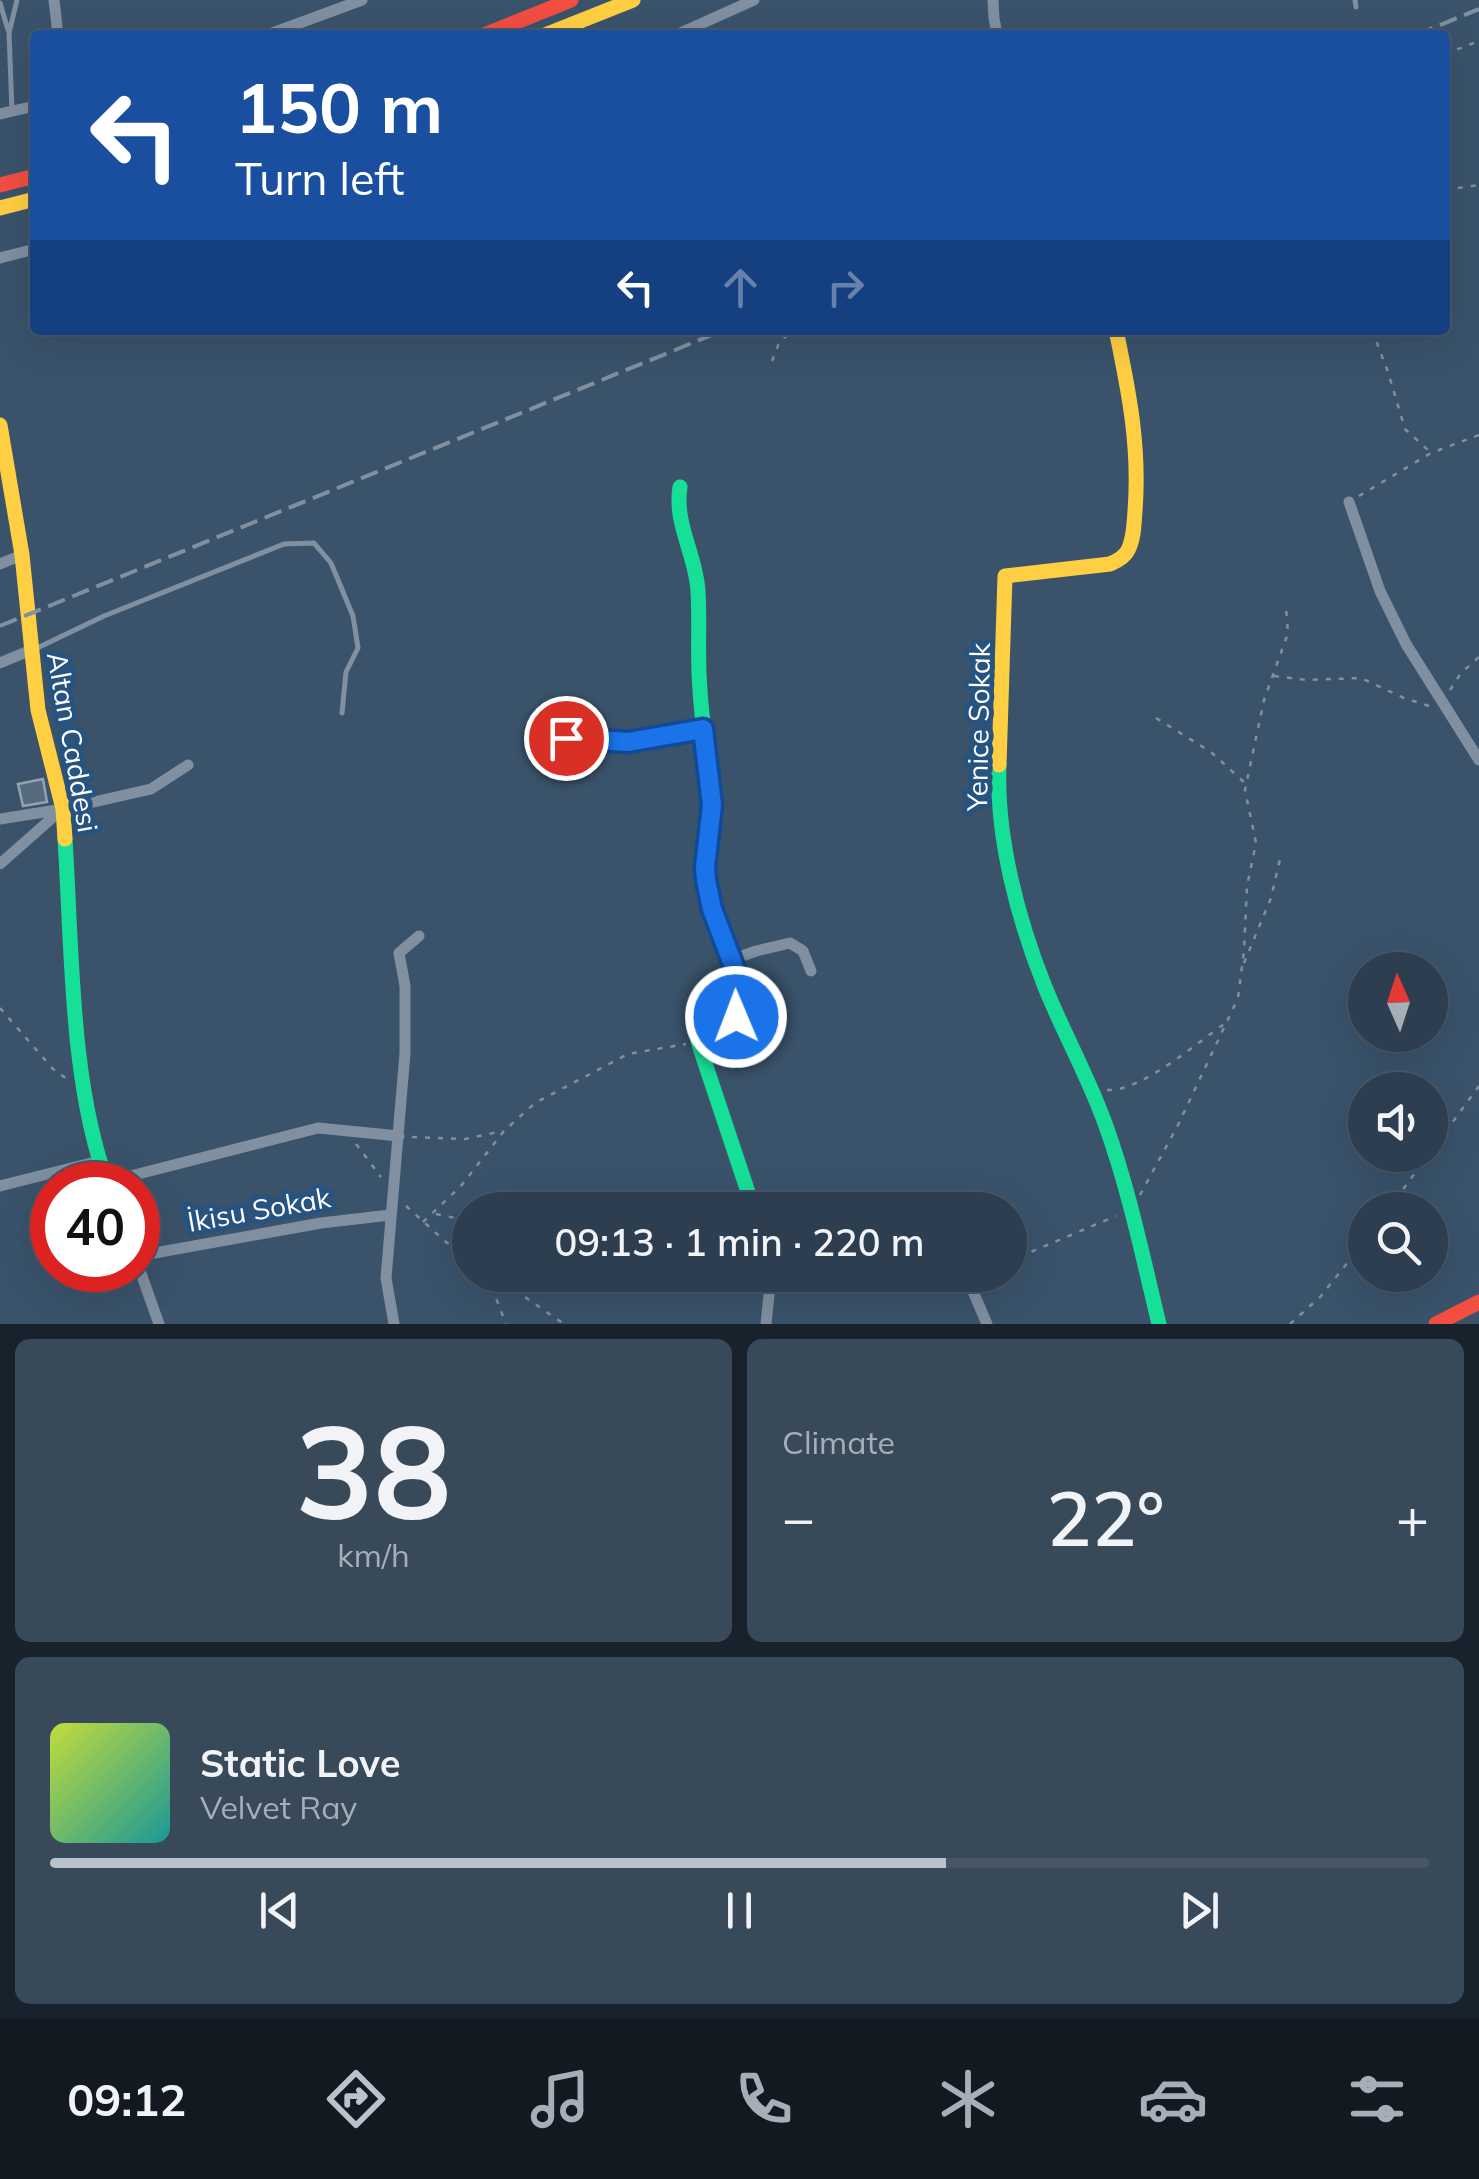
<!DOCTYPE html>
<meta charset="utf-8">
<style>
:root{--surface:#2c3e50;--page:#38495a;--text:#f1f3f6;--muted:#a6aeb7;--line:#485767;--accent:#bac3cb}
body{margin:0;font-family:Mulish,sans-serif;background:var(--page);color:var(--text);height:100vh;display:flex;flex-direction:column;font-size:38px;white-space:nowrap}
*{box-sizing:border-box;margin:0}
p{font-size:32px;color:var(--muted)}
.icon{flex:none;width:55px;height:55px;fill:none;stroke:currentColor;stroke-width:2;stroke-linecap:round;stroke-linejoin:round}
.map{position:relative;height:1324px;overflow:hidden}
.details{display:flex;flex-direction:column;gap:15px;padding:15px;background:#18222c;flex:1}
.details>*{flex:none}
.hud{position:absolute;left:30px;top:30px;width:1420px;height:305px;border-radius:10px;box-shadow:0 10px 40px #0002,0 0 0 2px var(--line);background:#1a4fa0;color:#fff;overflow:hidden}
.needle{width:65px;rotate:357deg}
.controls{position:absolute;left:1348px;top:952px;display:grid;gap:20px}
.controls a{display:grid;place-items:center;width:100px;height:100px;border-radius:50%;background:var(--surface);box-shadow:0 10px 40px #0002,0 0 0 2px var(--line);font-size:50px}
.speed{position:absolute;left:30px;top:1162px;display:flex;gap:20px;font-size:50px;font-weight:700;text-align:center}
.speed>*{display:grid;place-content:center;width:130px;height:130px;border-radius:50%;background:var(--surface);box-shadow:0 10px 40px #0002,0 0 0 2px var(--line);line-height:1}
.speed .limit{border:15px solid #d22;background:#fff;color:#111}
.pin{position:absolute;display:grid;place-items:center;width:85px;height:85px;color:#fff;margin:-42px;border:5px solid #fff;border-radius:50%;box-shadow:0 2px 10px #0007}
.me{position:absolute;width:110px;margin:-55px;rotate:359deg;stroke-linejoin:round;filter:drop-shadow(0 0 8px #0008)}
.turn{display:flex;align-items:center;gap:35px;height:210px;padding:0 40px;font-size:45px}
.turn .icon{width:130px;height:130px;stroke-width:2.5}
.turn b{display:block;font-size:70px;line-height:85px}
.lanes{display:flex;align-items:center;height:95px;padding:0 40px;background:#0003;justify-content:center;gap:50px;direction:ltr}
.lanes .off{opacity:.35}
.big{font-size:75px;font-weight:600;line-height:1.1}
.details .widget{flex:1;display:flex;flex-direction:column;justify-content:center;gap:15px;min-width:0;padding:0 35px;border-radius:15px;background:var(--page)}
.details .dial{align-items:center;gap:0}
.dial b{font-size:130px;line-height:1}
.song{display:flex;align-items:center;gap:30px}
.cover{width:120px;height:120px;border-radius:15px;background:linear-gradient(135deg,hsl(70 70% 55%),hsl(180 70% 35%))}
.played{height:10px;border-radius:5px;background:linear-gradient(90deg,var(--accent) 65%,var(--line) 65%)}
.keys{display:flex;justify-content:space-around;direction:ltr}
.heat{display:flex;justify-content:space-between;align-items:center;font-size:55px;direction:ltr}
.details .tiles{flex:1;display:grid;gap:15px;grid-template-columns:1fr 1fr}
.widget:last-child{grid-column:span 2}
.trip{position:absolute;left:452px;top:1192px;width:575px;height:100px;border-radius:50px;background:var(--surface);box-shadow:0 10px 40px #0002,0 0 0 2px var(--line);font-weight:600;line-height:100px;text-align:center}
.dock{display:flex;height:160px;justify-content:space-around;align-items:center;background:#121920;color:var(--muted)}
.dock .icon{width:70px;height:70px}
.dock .current{color:var(--accent)}
.dock b{font-size:45px;color:var(--text)}
.map>svg:first-child{display:block}
.building{fill:#576b7e;stroke:#93a2b0;stroke-width:2.5}
.lines{fill:none;stroke-linecap:round;stroke-linejoin:round}
.path{stroke:#8090a1;stroke-width:2.5;stroke-dasharray:5 8;stroke-linecap:butt}
.lane{stroke:#8090a1;stroke-width:5}
.street{stroke:#8090a1;stroke-width:11}
.fast{stroke:#16e098;stroke-width:15}
.slow{stroke:#ffcf43;stroke-width:15}
.jam{stroke:#f24e42;stroke-width:15}
.rail{stroke:#8090a1;stroke-width:4;stroke-dasharray:18 8;stroke-linecap:butt}
.route-casing{stroke:#114b97;stroke-width:25}
.route{stroke:#1a73e8;stroke-width:18}
.labels{text-anchor:middle;dominant-baseline:central;stroke-width:10;stroke-linejoin:round;paint-order:stroke}
.street-label{font-size:28px;fill:#fff;stroke:#26537f}
</style>
<div class="map">
<svg width="1479" height="1324" viewBox="0 0 1479 1324">
<rect width="100%" height="100%" fill="#3a536b"/>
<path class="building" d="M43 779 47 802 23 806 18 784Z"/>
<g class="lines">
<path class="path" d="M1445 54 1479 41
M1445 190 1479 185
M1372 330 1388 372 1405 429 1430 452
M772 361 779 343 793 330
M1359 496 1431 453 1479 435
M1274 676 1307 680 1361 678 1404 698 1429 706
M1450 690 1461 673 1479 657
M1156 718 1211 752 1245 783
M1244 963 1271 898 1281 855
M0 1008 53 1069 67 1079
M1107 1090C1140 1092 1196 1044 1224 1024
M412 1137 465 1139 503 1131
M356 1144 381 1177
M1430 1153 1479 1086
M1140 1195 1178 1125 1238 998 1244 951 1247 886 1256 843 1245 790 1264 700 1288 633 1286 607
M406 1206 446 1242 470 1259
M1388 1210 1428 1155
M436 1214 470 1221
M423 1222 461 1186 504 1131 535 1103 628 1054 686 1044
M1010 1266 1026 1254 1116 1216
M487 1275 506 1324
M493 1275 564 1324
M983 1287 999 1275
M1290 1324 1320 1297 1365 1241"/>
<path class="lane" d="M1355 0 1356 7
M0 3 8 30
M12 111 9 33 17 0
M33 650 104 616 284 544 314 543 331 563 353 616 358 648 346 672 342 713"/>
<path class="street" d="M54 0 58 35
M993 0 994 18 997 35
M267 35 362 0
M676 35 754 0
M0 114 35 106
M0 258 35 249
M1349 502 1380 591 1406 644 1479 760
M0 564 22 555
M0 663 31 650
M566 738 628 741 703 729
M0 819 63 809 151 789 188 765
M0 864 60 811
M731 960 756 951 790 943 803 951 811 971
M107 1182 318 1128 399 1136
M0 1186 99 1161
M934 1201 938 1210
M138 1256 321 1223 390 1215
M138 1265 159 1324
M966 1275 987 1324
M394 1324 386 1278 405 1053V986L399 953 419 936
M766 1324 769 1295 767 1275"/>
<path class="fast" d="M680 487C674 524 696 555 698 591 700 624 697 657 700 690 702 728 710 766 712 804 713 834 702 865 708 895 714 926 748 974 743 1003 739 1023 713 1033 698 1042L754 1210
M999 765C996 837 1018 920 1045 987 1064 1034 1089 1078 1106 1126 1129 1190 1143 1258 1159 1324
M65 839C72 947 70 1085 108 1185"/>
<path class="slow" d="M545 35 633 0
M0 208 35 199
M0 425 22 555 38 710 63 809 65 839
M999 765 1005 576 1110 564C1117 561 1125 557 1128 550 1134 539 1134 523 1135 511 1140 447 1129 392 1116 330"/>
<path class="jam" d="M484 35 571 0
M0 185 35 176
M1436 1324 1479 1302"/>
<path class="rail" d="M1416 35 1479 9
M0 626 724 330"/>
</g>
<g class="lines">
<g class="route-casing">
<path id="route" d="M566 738 628 742 703 729 712 805 705 867 706 880 712 909 742 988V1008L736 1017"/>
</g>
<use href="#route" class="route"/>
</g>
<g class="labels">
<g class="street-label">
<text transform="translate(978 727) rotate(-89)">Yenice Sokak</text>
<text transform="translate(73 742) rotate(80)">Altan Caddesi</text>
<text transform="translate(259 1209) rotate(-10)">İkisu Sokak</text>
</g>
</g>
</svg>
<div class="controls">
<a><svg class="needle" viewBox="-14 -14 28 28"><path d="M0-13l5 13h-10z" fill="#e53935"/><path d="M0 13l5-13h-10z" fill="#a6aeb7"/></svg></a>
<a><svg class="icon" aria-label="sound" viewBox="0 0 24 24"><path d="M4 9h4l5-4v14l-5-4H4zM17 9q2 3 0 6"/></svg></a>
<a><svg class="icon" aria-label="search" viewBox="0 0 24 24"><circle cx="10" cy="10" r="6"/><path d="M15 15l6 6"/></svg></a>
</div>
<div class="speed"><div class="limit">40</div></div>
<div class="pin" style="left:566px;top:738px;background:#d93025"><svg class="icon" aria-label="arrive" viewBox="0 0 24 24"><path d="M6 21V4h12l-3 4 3 4H6"/></svg></div>
<svg class="me" style="left:736px;top:1017px" viewBox="-20 -20 40 40"><circle r="17" fill="#1a73e8" stroke="#fff" stroke-width="3"/><path d="M0-11L8 9 0 5-8 9z" fill="#fff"/></svg>
<div class="trip">09:13 · 1 min · 220 m</div>
<div class="hud">
<div class="turn"><svg class="icon" aria-label="left" viewBox="0 0 24 24"><path d="M17 20v-9H6M10 6l-5 5 5 5"/></svg><div><b>150 m</b>Turn left</div></div>
<div class="lanes"><svg class="icon" aria-label="left" viewBox="0 0 24 24"><path d="M17 20v-9H6M10 6l-5 5 5 5"/></svg><svg class="icon off" aria-label="ahead" viewBox="0 0 24 24"><path d="M12 20V5M6 11l6-6 6 6"/></svg><svg class="icon off" aria-label="right" viewBox="0 0 24 24"><path d="M7 20v-9h11M14 6l5 5-5 5"/></svg></div>
</div>
</div>
<section class="details">
<div class="tiles">
<div class="widget dial"><b>38</b><p>km/h</p></div>
<div class="widget"><p>Climate</p>
<div class="heat"><a>−</a><b class="big">22°</b><a>+</a></div>
</div>
<div class="widget">
<div class="song"><i class="cover"></i><div><b>Static Love</b><p>Velvet Ray</p></div></div>
<div class="played"></div>
<div class="keys"><svg class="icon" aria-label="previous" viewBox="0 0 24 24"><path d="M18 5L8 12l10 7zM5 5v14"/></svg><svg class="icon" aria-label="pause" viewBox="0 0 24 24"><path d="M8 5v14M16 5v14"/></svg><svg class="icon" aria-label="next" viewBox="0 0 24 24"><path d="M6 5l10 7-10 7zM19 5v14"/></svg></div>
</div>
</div>
</section>
<nav class="dock">
<b>09:12</b>
<svg class="icon current" aria-label="directions" viewBox="0 0 24 24"><path d="M12 3l9 9-9 9-9-9zM9 14v-3h6M13 9l2 2-2 2"/></svg>
<svg class="icon" aria-label="music" viewBox="0 0 24 24"><path d="M9 18V5l10-2v13"/><circle cx="6" cy="18" r="3"/><circle cx="16" cy="16" r="3"/></svg>
<svg class="icon" aria-label="phone" viewBox="0 0 24 24"><path d="M5 4h4l2 5-3 2q2 4 5 5l2-3 5 2v4C11 20 4 13 5 4z"/></svg>
<svg class="icon" aria-label="climate" viewBox="0 0 24 24"><path d="M12 3v18M4 7l16 10M4 17L20 7"/></svg>
<svg class="icon" aria-label="car" viewBox="0 0 24 24"><path d="M5 17H2v-5l4-1 3-4h7l3 4 3 1v5h-3M9 17h6M6 11h13"/><circle cx="7" cy="17" r="2"/><circle cx="17" cy="17" r="2"/></svg>
<svg class="icon" aria-label="filters" viewBox="0 0 24 24"><path d="M4 7h16M4 17h16"/><circle cx="9" cy="7" r="2"/><circle cx="15" cy="17" r="2"/></svg>
</nav>
